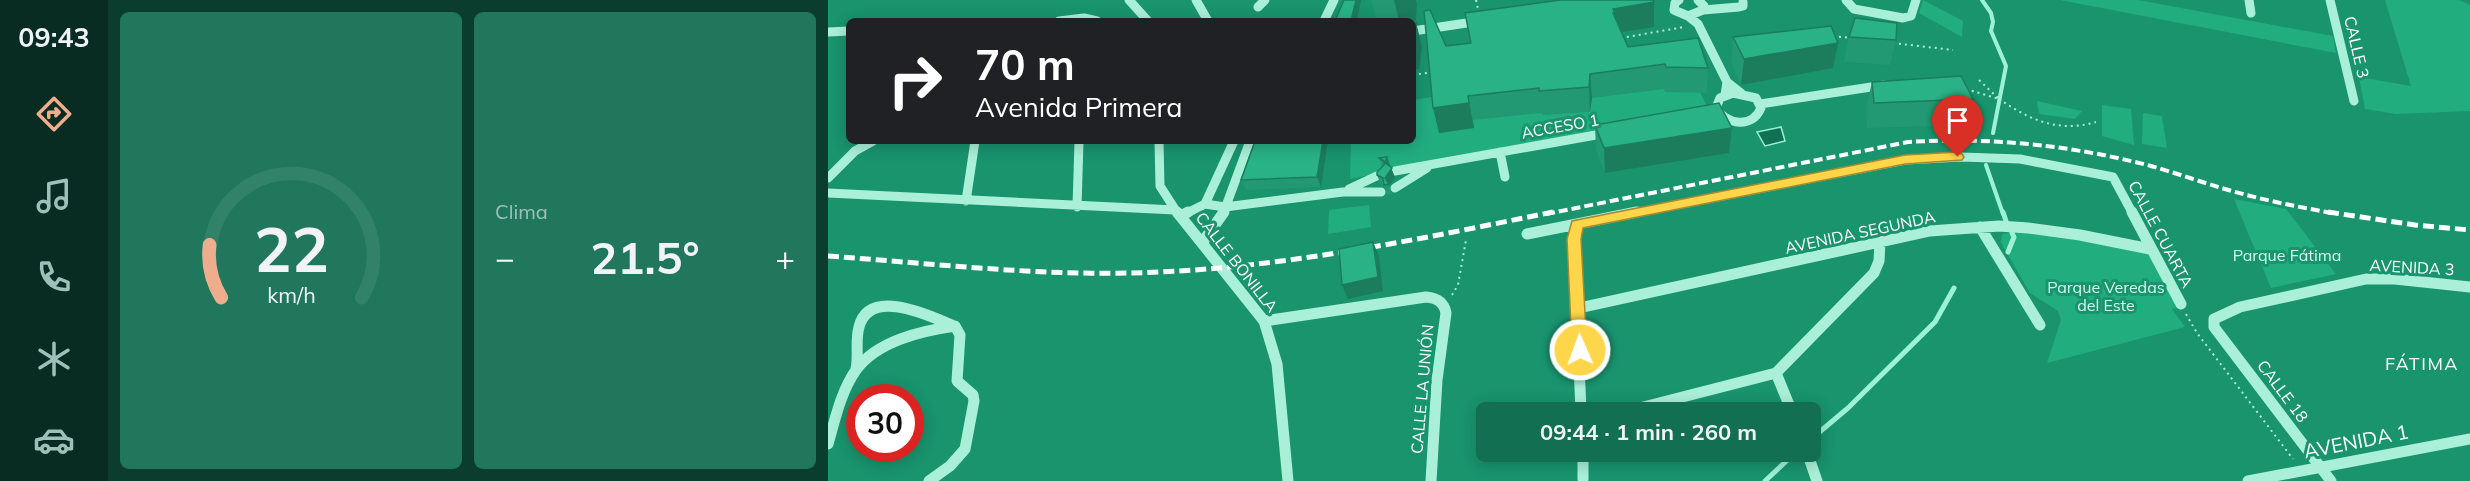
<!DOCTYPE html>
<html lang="es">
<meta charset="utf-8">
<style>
:root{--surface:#136f52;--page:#20775c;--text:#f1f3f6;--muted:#9dc1b8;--line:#328169;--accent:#eead8d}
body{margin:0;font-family:Mulish,sans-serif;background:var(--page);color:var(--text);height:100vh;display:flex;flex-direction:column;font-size:22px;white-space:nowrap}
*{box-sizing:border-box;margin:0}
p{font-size:20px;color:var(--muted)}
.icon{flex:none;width:33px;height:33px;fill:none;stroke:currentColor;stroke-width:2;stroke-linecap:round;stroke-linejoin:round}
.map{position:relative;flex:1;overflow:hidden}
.sheet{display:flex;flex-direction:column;gap:12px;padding:12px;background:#0a3d2d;width:720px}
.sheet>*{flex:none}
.guide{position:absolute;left:18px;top:18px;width:570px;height:126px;border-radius:9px;box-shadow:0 3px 15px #0003;background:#202124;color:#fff;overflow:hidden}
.speed{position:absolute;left:18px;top:384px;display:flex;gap:12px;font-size:30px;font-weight:700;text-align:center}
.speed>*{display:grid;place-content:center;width:78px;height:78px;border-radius:50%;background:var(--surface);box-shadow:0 3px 15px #0003;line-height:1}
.speed .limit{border:9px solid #d22;background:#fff;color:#111}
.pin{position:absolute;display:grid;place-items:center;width:51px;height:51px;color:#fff;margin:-62px -26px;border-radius:50% 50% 50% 0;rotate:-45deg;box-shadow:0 0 6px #0007}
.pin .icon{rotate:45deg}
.me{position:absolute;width:66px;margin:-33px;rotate:358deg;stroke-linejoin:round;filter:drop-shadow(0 0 4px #0008)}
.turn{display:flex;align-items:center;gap:21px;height:126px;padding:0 30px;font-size:27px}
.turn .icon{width:78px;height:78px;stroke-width:2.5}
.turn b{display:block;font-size:42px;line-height:51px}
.big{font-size:45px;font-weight:700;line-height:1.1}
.sheet .card{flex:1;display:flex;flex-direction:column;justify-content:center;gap:9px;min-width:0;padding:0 21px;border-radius:9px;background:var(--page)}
.sheet .dial{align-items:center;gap:0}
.dial svg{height:156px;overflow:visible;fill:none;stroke:var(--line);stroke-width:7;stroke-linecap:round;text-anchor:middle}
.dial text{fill:var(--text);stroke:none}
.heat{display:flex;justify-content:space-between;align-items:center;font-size:33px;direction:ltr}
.sheet .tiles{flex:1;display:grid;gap:12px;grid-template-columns:repeat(2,1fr)}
.trip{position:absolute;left:648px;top:402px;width:345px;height:60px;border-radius:9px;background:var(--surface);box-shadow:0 3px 15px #0003;font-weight:700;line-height:60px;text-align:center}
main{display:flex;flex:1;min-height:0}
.menu{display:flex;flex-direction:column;width:108px;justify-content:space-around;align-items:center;background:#082c21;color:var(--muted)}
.menu .icon{width:42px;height:42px}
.menu .active{color:var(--accent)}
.menu b{font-size:27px;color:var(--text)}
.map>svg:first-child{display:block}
.green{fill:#22ad7f}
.water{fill:#117154;stroke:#9df2d5;stroke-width:1.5}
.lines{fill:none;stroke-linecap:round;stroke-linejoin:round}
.stream-far1{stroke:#9df2d5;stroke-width:4}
.stream{stroke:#9df2d5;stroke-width:5}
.path{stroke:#aaf0d9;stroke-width:2;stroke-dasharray:2 4;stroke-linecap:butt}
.minor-far1{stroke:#aaf0d9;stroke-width:9}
.minor{stroke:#aaf0d9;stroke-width:11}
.rail-far1{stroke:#fff;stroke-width:4;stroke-dasharray:9 4;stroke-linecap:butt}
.rail{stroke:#fff;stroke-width:5;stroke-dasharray:11 5;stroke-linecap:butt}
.wall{fill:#229972}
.shaded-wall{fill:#1c7d5d}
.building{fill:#28b285;stroke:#1c7d5d;stroke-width:1.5}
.route{fill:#ffd54a;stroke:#a68a30;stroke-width:1.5}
.labels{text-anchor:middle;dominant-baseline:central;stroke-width:6;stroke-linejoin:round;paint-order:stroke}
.street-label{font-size:16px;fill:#fff;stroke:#19946d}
.park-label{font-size:16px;fill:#d1fbed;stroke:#19946d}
.neighbourhood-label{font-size:18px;letter-spacing:1.5px;fill:#fff;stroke:#19946d}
.near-street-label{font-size:20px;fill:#fff;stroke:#19946d}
</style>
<main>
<nav class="menu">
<b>09:43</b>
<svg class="icon active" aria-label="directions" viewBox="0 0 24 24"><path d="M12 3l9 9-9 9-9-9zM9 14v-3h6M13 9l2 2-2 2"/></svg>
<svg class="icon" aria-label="music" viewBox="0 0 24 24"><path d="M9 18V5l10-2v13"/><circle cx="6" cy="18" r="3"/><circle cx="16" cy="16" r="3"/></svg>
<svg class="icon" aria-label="phone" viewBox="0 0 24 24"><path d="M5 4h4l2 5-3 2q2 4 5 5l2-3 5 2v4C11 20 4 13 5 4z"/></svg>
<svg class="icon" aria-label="climate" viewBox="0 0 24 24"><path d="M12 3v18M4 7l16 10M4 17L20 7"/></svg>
<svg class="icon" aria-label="car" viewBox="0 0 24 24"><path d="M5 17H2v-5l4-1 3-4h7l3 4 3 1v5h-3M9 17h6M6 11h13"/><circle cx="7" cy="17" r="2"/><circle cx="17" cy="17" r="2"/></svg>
</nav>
<section class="sheet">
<div class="tiles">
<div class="card dial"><svg viewBox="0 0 100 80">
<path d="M14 69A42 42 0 1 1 86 69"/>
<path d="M14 69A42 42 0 0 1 8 42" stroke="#eead8d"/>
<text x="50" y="56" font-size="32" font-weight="700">22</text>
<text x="50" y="72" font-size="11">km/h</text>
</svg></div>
<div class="card"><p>Clima</p>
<div class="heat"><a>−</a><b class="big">21.5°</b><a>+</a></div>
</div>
</div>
</section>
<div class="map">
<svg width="1642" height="481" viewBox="0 0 1642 481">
<rect width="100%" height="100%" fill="#19946d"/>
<path class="green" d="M1095 0 1135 21 1134 37 1091 13Z
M1232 0H1310L1505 36 1508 53Z
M1557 0H1631L1642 5V111L1568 114 1537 109 1531 77 1583 86Z
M853 56 880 108 522 179 523 141H585V100Z
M1209 101 1254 111 1247 119 1211 114Z
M1274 105 1303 109 1306 145 1274 136Z
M1315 113 1334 116 1339 148 1314 144Z
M1406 199 1458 209 1508 274 1443 288Z
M541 205 543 227 500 234 501 210Z
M1190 232 1248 239 1320 254 1350 308 1344 309 1357 327 1219 363 1233 320 1230 311 1202 293 1173 243 1174 234Z"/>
<path class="water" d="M953 127 957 141 937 146 929 132Z"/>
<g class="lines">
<path class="stream-far1" d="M1154 0 1163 13 1165 22 1163 31 1178 66 1165 133
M1158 165 1175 214"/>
<path class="stream" d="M1175 212 1178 221
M1180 252 1186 237 1184 233
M982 440 1020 408 1107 322 1126 288
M937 481 968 452"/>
<path class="path" d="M648 0 650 9
M1005 36 1023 38
M793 38 856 27
M1065 43 1125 50
M585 75 605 72
M1138 89 1171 99 1150 79
M1171 99C1202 120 1230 133 1268 122
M624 295 630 285 638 240
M1358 314 1369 333 1465 459"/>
<path class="minor-far1" d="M301 0 320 21
M368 0 380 21
M851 0 847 3 846 10 860 16 875 10 876 6 870 0
M1018 0 1026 9 1075 18 1083 16 1088 0
M1421 0 1423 13
M1502 0 1526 101
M430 7 437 0
M875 10 911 7 915 6V2
M860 16 870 24 899 82
M231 21 256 18 269 21
M496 21 506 0
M585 31 652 21
M0 32 21 31
M905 93 928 98 933 108C924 129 899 125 888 108L892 98Z
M897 95 899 82 913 93
M932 104 1056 85
M331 141 332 186 350 214
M672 152 677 177
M567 171 779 133
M0 178 27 151 45 141
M567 188 599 168
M521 189 553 174
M0 193 347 210
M138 201 147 141
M377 204 406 141
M249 207 251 141
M357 214 377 204 397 207 515 192H553
M395 214 422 141
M802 214 1077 160 1133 157 1192 159 1285 177 1305 214"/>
<path class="minor" d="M349 212 436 321 449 364 460 481
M1304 212 1353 304
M353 216 360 212
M749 225 746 239 753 412
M1152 227 1212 325
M699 234 809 212
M374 243 396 212
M751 308 1102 231 1171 226 1200 228 1252 235 1322 249
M436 321 598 297C609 298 616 302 618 313L609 380 603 481
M28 369C31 355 27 341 31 327 41 287 100 315 124 325
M948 373 964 412
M796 412 948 373 1046 273 1051 261 1052 242
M0 444C7 420 13 391 28 370 49 341 93 331 127 326L132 335 129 381 145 395 146 401 137 449 122 466 101 481
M755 452V479
M979 452 989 481
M1420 481 1642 439
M1503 481 1386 327V319L1412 307 1538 279H1567L1642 287"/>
<path class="rail-far1" d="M718 214 1080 142C1162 137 1243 145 1323 166 1348 173 1373 182 1397 189 1434 200 1471 207 1509 214"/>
<path class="rail" d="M1500 212 1587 225 1642 230
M0 256C99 263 199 275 299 273 440 271 587 240 725 212"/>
</g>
<path class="wall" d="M543 0H588L589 4 588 20 582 21H549Z
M826 27 793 32 800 47 880 68 879 93 837 92 836 89 764 98 762 112 714 115V113L645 120 646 128 611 133 618 46 642 43Z
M905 37 1005 68 913 85 903 62Z
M1021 37 1068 40 1062 65 1016 62Z
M1044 82 1145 99 1136 125 1039 128 1038 108Z
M767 125 904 128 901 153 777 173 768 150Z
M427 141H500L493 187 418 190 413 180Z
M559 157 567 178 561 186 564 194 559 195 557 187 553 185 549 175 554 167 551 158Z"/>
<path class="shaded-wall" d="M528 0H533L529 21H523Z
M566 0H588L589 4 588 20 582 21H571Z
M826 2V27L788 33 785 13V9Z
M588 22 594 47 591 69 585 70V43Z
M1010 43 1005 68 913 85 916 59Z
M762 74 764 98 762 112 761 87Z
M640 96 646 128 611 133 605 108Z
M585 101 587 108 585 123Z
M904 128 901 153 777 173 776 148Z
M495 141H500L493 187 489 177Z
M559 157 567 178 561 186 557 178V163Z
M545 242 551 256 555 291 520 299 514 285Z"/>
<path class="building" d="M516 0H528L523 21H507Z
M732 0H825L826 2 785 9 787 13H785L800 47 870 38 880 68 838 67 837 64 762 74 761 87 711 91V88L640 96 641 103 605 108 596 11 602 10 618 46 643 43 637 13Z
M1027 18 1069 23 1068 40 1021 37Z
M585 22H588L585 43Z
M1003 26 1010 43 916 59 905 37Z
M1133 76 1145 99 1046 103 1044 82Z
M891 103 904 128 776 148 767 125Z
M427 141H495L489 177 413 180Z
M559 157 557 163 564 168 557 178 561 184 556 185 555 178 549 175V172L556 165V161L551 158Z
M545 242 550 277 514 285 511 249Z"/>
<path class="route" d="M1130 152 1134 154 1136 157 1134 160 1077 164 755 228 753 239 759 350 757 354 752 356 746 354 744 350 739 239 744 221 1077 155Z"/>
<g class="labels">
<g class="street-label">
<text transform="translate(1529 47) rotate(77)">CALLE 3</text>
<text transform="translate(732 126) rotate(-10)">ACCESO 1</text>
<text transform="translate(1032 232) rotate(-12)">AVENIDA SEGUNDA</text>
<text transform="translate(1333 234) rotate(62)">CALLE CUARTA</text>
<text transform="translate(409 262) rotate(52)">CALLE BONILLA</text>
<text transform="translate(1584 267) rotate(3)">AVENIDA 3</text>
<text transform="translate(594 389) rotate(-85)">CALLE LA UNIÓN</text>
<text transform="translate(1455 391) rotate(53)">CALLE 18</text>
</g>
<g class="park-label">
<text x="1459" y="255">Parque Fátima</text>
<text x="1278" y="287">Parque Veredas<tspan x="1278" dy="18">del Este</tspan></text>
</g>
<g class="neighbourhood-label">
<text x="1594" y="363">FÁTIMA</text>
</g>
<g class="near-street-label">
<text transform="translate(1528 441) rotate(-11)">AVENIDA 1</text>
</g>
</g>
</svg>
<div class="speed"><div class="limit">30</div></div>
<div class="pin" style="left:1130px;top:157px;background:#d93025"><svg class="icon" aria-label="arrive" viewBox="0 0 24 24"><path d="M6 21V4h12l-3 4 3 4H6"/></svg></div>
<svg class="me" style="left:752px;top:350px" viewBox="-20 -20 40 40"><circle r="17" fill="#ffd54a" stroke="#fff" stroke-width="3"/><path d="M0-11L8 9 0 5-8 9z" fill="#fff"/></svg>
<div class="trip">09:44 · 1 min · 260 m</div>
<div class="guide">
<div class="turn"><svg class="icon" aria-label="right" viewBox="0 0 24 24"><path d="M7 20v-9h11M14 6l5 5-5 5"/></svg><div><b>70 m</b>Avenida Primera</div></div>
</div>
</div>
</main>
